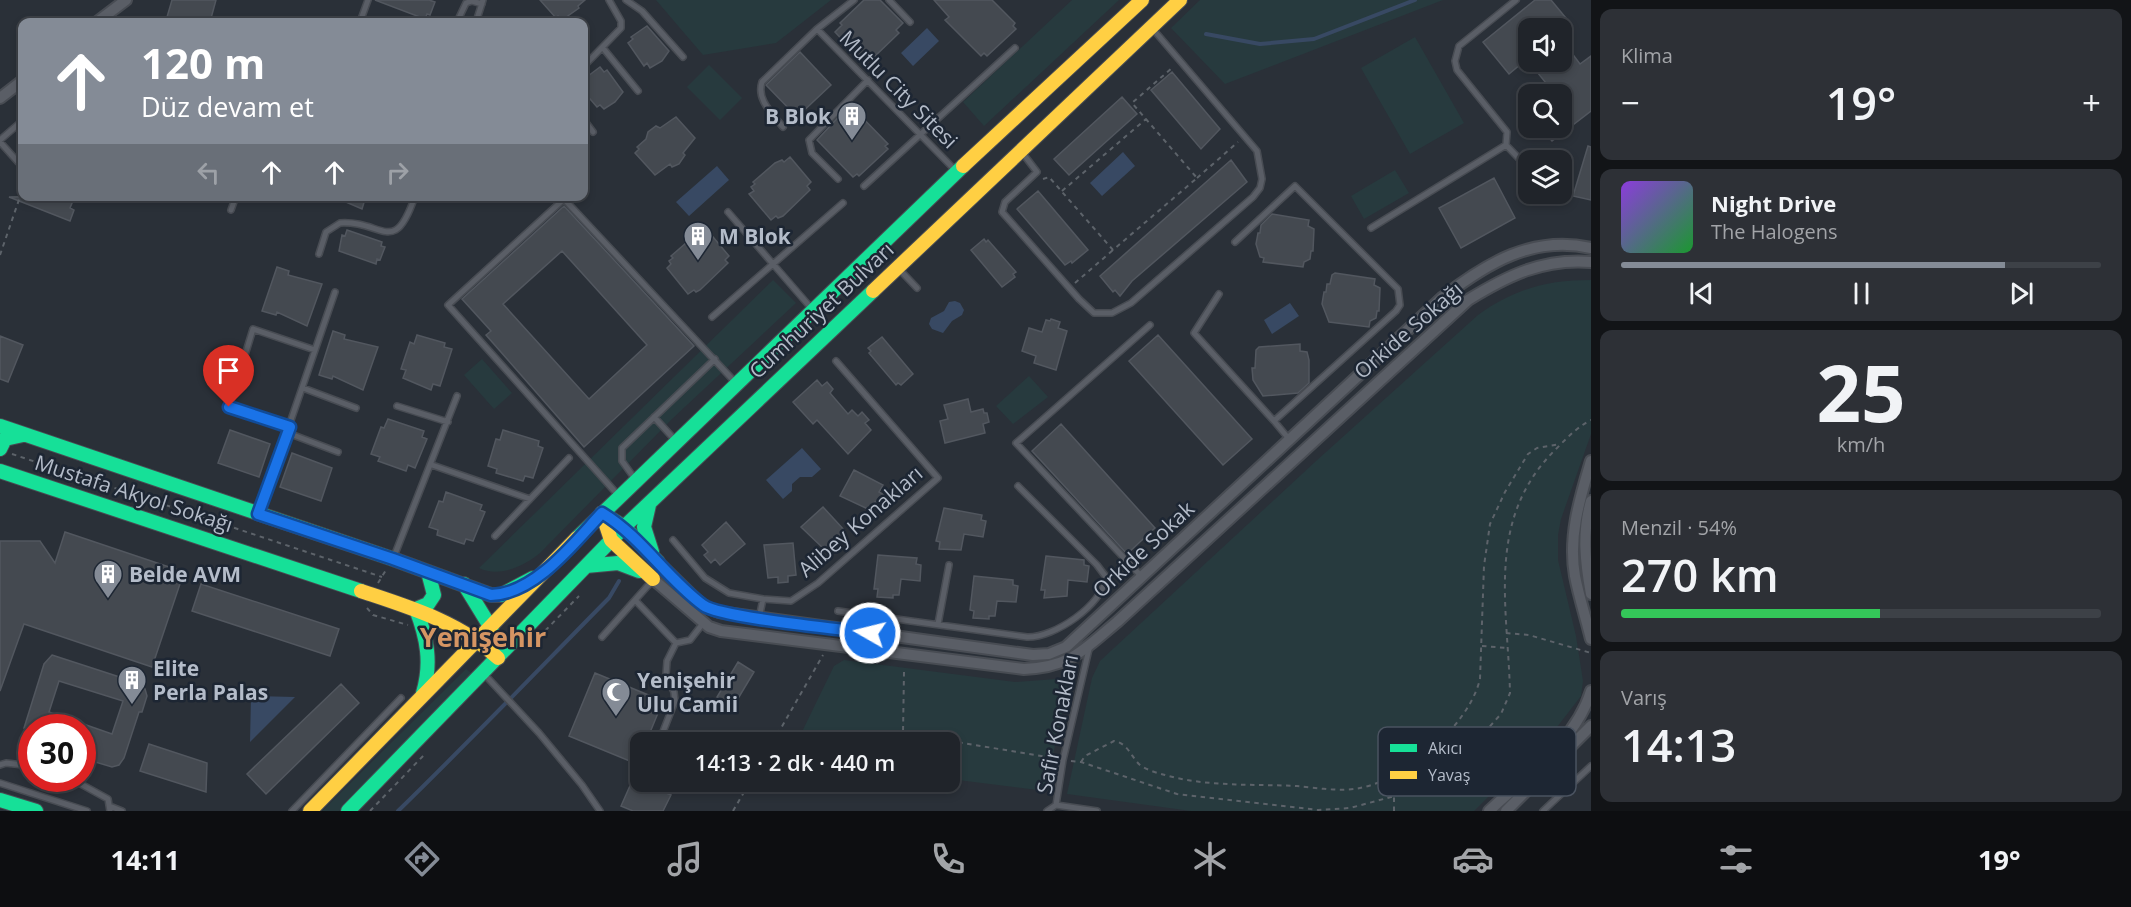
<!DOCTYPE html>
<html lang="tr">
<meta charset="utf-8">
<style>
:root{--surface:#20242a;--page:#2d3036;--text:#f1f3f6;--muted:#a2a4a8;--line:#3d4147;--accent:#848b96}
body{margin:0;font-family:"Open Sans",sans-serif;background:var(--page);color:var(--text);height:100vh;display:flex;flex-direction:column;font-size:22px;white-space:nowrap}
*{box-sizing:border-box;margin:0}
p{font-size:20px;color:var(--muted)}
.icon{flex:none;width:33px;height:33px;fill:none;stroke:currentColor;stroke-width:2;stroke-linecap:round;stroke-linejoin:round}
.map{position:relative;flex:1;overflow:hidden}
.sheet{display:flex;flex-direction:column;gap:9px;padding:9px;background:#121417;width:540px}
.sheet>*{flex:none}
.guide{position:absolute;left:18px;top:18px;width:570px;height:183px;border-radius:12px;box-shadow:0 3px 9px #0003,0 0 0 2px var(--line);background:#848b96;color:#fff;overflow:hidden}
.controls{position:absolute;left:1518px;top:18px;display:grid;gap:12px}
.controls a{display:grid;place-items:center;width:54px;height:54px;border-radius:12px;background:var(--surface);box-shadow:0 3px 9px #0003,0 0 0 2px var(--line);font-size:30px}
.speed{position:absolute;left:18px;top:714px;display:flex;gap:12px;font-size:30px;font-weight:700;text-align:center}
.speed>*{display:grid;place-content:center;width:78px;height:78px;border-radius:50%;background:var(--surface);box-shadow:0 3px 9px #0003,0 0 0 2px var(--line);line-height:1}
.speed .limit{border:9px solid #d22;background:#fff;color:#111}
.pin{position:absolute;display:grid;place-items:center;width:51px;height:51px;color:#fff;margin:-62px -26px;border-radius:50% 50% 50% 0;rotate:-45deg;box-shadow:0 0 6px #0007}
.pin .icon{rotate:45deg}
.me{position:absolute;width:66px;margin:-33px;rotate:278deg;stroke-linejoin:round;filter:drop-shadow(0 0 4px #0008)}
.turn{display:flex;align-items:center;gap:21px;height:126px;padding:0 24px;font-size:27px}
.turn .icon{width:78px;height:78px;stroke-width:2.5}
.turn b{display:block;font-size:42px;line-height:51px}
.lanes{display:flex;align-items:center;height:57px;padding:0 24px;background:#0003;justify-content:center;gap:30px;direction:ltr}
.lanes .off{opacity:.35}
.big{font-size:45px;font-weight:600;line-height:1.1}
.sheet .tile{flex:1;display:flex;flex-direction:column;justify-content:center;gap:9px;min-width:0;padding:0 21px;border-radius:12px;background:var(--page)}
.sheet .dial{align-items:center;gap:0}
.dial b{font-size:78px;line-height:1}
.song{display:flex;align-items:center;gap:18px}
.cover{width:72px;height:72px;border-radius:9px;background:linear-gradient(135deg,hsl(270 70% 55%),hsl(130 70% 35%))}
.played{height:6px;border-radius:3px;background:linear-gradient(90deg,var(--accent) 80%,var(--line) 80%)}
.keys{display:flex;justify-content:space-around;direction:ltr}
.heat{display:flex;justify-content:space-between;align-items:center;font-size:33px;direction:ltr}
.charge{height:9px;border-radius:4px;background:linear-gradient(90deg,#34c759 54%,var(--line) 0)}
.trip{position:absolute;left:630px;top:732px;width:330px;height:60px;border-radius:12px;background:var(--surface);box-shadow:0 3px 9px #0003,0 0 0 2px var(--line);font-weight:600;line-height:60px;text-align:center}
.tabs{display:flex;height:96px;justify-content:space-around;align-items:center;background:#0d0e11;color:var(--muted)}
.tabs .icon{width:42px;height:42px}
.tabs .active{color:var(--accent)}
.tabs b{font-size:27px;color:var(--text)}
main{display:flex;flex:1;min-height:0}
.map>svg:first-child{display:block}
.green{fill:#273a3e}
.water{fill:#384963}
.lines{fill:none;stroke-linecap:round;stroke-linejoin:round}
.stream{stroke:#384963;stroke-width:4}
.building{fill:#444950;stroke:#52575f;stroke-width:1.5;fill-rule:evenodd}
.lane-casing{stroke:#484c53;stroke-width:8}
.street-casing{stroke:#484c53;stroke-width:14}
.fast-casing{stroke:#484c53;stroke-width:16}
.slow-casing{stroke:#484c53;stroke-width:16}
.path{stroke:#5d636a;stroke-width:2;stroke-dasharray:4.5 4.5;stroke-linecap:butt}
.lane{stroke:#5a5e66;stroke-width:5}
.street{stroke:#5a5e66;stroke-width:10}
.fast{stroke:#16e098;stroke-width:14}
.slow{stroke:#ffcf43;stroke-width:14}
.route-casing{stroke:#114b97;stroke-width:15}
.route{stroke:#1a73e8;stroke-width:10}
.labels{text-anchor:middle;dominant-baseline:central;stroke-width:5;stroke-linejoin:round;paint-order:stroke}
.street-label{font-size:21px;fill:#b4bcc9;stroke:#1d2633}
.poi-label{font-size:21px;font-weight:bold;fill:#b4bcc9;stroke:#1d2633;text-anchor:start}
.district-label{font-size:27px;font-weight:bold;fill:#d59563;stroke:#1d2633}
.key{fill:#1d2633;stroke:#4a5360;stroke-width:1.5}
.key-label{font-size:16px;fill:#b4bcc9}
</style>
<main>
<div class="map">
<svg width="1591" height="811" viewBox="0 0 1591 811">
<rect width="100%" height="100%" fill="#2a3038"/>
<path class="green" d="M656 0H831L776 43 703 55Z
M1072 0H1119L984 126 963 102Z
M1200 0H1443L1225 84 1171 28Z
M1415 37 1464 123 1410 154 1361 68Z
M709 65 742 98 720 120 687 87Z
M1395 170 1409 193 1364 219 1351 196Z
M773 280 796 303 672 419 540 553C524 566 499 578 479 568Z
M1591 280V434L1561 519 1558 535V560L1576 636 1583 681 1581 696 1554 731 1474 811H1191L1067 794 1092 678 1100 661 1315 462 1478 315C1514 289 1547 280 1591 280Z
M482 359 512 393 494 409 464 375Z
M1029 376 1048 397 1013 424 996 406Z
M844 660 1015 682 1070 678 1045 791 950 779V742H797L834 666Z
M466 669 474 675 468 682 339 811H322Z"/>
<path class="water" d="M927 28 939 41 913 66 901 53Z
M1123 152 1135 166 1102 196 1090 183Z
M717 166 729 180 689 216 676 202Z
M955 301 960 303 964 310 962 315 952 321 943 333 932 329 929 324 931 318 944 311 949 302Z
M1290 303 1299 316 1272 334 1264 320Z
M802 448 821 469 812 477H800L792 484V491L783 499 766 480Z
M251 696 295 697 250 742Z"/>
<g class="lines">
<path class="stream" d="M1206 34 1260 44 1314 39 1415 0
M398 811C470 741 539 669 609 598L619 581"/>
</g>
<path class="building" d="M172 0H216L210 22H169L170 18 167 17Z
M375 0H429L435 2 430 15 427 14 425 19Z
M540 0H585L578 6 579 8 562 20 558 16 556 18Z
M864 0H880L903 23 896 30 899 33 874 57 872 54 863 62 835 32 842 25 840 23Z
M934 0H992L1015 23 1013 26 1016 29 987 56 984 53 981 56 945 20 949 17Z
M1535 0H1551L1571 24 1565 28H1528V58L1509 74 1483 42Z
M647 26 669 51 662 61 650 68 647 63 644 66 628 43 633 39 631 37Z
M1562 40 1580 64 1591 56V111L1552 141 1541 128H1562V94H1541L1550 88 1537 72 1551 62H1562Z
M800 52 831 85 797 117 766 85Z
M600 67 604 72 607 70 623 92 615 102 604 109 600 105 597 107 584 92V79Z
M1172 72 1220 129 1201 149 1151 90Z
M1122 97 1137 114 1069 175 1054 159Z
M852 107 888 144 885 146 888 149 859 176 857 174 853 177 817 140 846 109Z
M676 117 695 138 683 153 685 155 679 164 672 167 670 164 655 175 635 153 639 149 637 147 646 139 648 132 656 126 660 128Z
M1588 146 1591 147V200L1573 196Z
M790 157 811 182 807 186 810 190 783 216 778 218 776 216 771 220 749 194 754 191 751 187 755 184 753 182 775 163 782 160 784 162Z
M1231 160 1247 182 1132 281 1120 296 1115 290 1113 292 1100 276Z
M1494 178 1515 218 1461 248 1439 208Z
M1038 191 1088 250 1072 263 1071 261 1065 265 1017 209Z
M75 196 70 208 74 210 70 221 9 197Z
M332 196H366L362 209Z
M564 206 694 346 584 447 486 335 491 331 462 299ZM562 251 647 345 589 399 503 304Z
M1272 214 1309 220 1308 226 1314 229 1313 251H1311L1310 259 1304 262 1303 267 1263 262 1264 258 1260 257 1256 244 1258 233H1260L1261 225Z
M347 230 382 242 381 246 385 247 380 260 377 259 376 264 339 251 342 235 345 236Z
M708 231 729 256 725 260 728 263 700 290 696 292 694 290 688 294 667 268 671 264 669 261 673 258 671 256 693 237 700 234 702 236Z
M984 239 986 242 988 240 1016 272 1013 274 1015 277 1002 287 971 250Z
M277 267 289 271 288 275 322 284 307 326 277 312 276 315 262 311Z
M1335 273 1375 279 1374 285 1380 288 1379 311H1377L1376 318 1370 321 1369 327 1329 322 1322 304 1324 292H1326L1327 284H1330L1332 275Z
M1051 319 1060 322 1058 328 1067 331 1056 370 1034 363 1036 356 1022 351 1029 328 1042 332 1046 320 1050 321Z
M333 331 345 335 344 339 378 347 363 390 333 376 332 379 319 375Z
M417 335 445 343 444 347 452 349 440 386 433 384 431 390 403 378 406 370 401 369 410 342 414 344Z
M1158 335 1252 439 1223 465 1129 361Z
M0 336 23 345 8 382 0 379Z
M882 337 913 374 901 385 898 383 896 385 869 353 871 351 868 348Z
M1300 344V351L1307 352 1309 360V383L1298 393 1263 396 1253 380 1252 368H1255L1256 350 1259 347Z
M817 380 822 386 827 382 833 389 830 393 848 414 852 410 858 416 862 412 869 420 865 423 871 430 848 454 817 420 813 424 793 402Z
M968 399 971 412 983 409 984 413H987L989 422 983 424 985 433 945 443 940 421 948 419 944 405Z
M388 419 424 431 422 437 427 439 415 468 408 465 406 471 378 461 380 457 371 454 381 427 384 428Z
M1061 424 1155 528 1127 554 1032 451Z
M230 430 270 444 259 477 218 463Z
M503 430 539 441 538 446 543 448 533 478 525 476 523 481 496 473 497 469 488 466 496 439 500 440Z
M292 453 332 468 321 501 280 487Z
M854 470 883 485 879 492 884 495 879 504 875 502 870 510 840 496Z
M446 492 482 505 480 510 485 512 473 541 466 539 464 544 437 535 438 530 429 527 439 501 443 502Z
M823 507 845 531 839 536 843 540 835 547 832 543 825 550 801 527Z
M944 508 982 515 981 520 986 521 983 537 964 534 961 550 939 549 940 542 936 541Z
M726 522 745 544 720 565 715 559 711 563 704 555 708 552 702 545Z
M65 532 184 572 152 667 24 624 0 691V541H40L55 563Z
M793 543 796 575 788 576V582L778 583V577L768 578 764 545Z
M878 555 917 558 916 564 921 565 920 581 901 579 899 595H893V598L877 597 878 589H874Z
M1046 556 1084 560V565L1089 566 1087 582 1068 580 1067 596 1044 598 1045 590H1041Z
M974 576 1013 580V585L1018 586 1016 602 997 601 995 616H989V619L973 618 974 611 970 610Z
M201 584 339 629 330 656 192 611Z
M52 655 138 683 145 689 147 696 142 712H139L124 758 119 765 112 767 82 758V728H24L44 664ZM59 681 123 701 112 734 49 712Z
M738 662 754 672 733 707 717 697Z
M595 673 663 701 646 742H640L637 764 569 736Z
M341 684 359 703 266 794 247 774Z
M149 744 207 763 206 792 140 771Z
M633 779 671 795 663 811H633L621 806Z"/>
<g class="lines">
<g class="lane-casing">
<path id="lane" d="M626 0 642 11 683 57
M889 0 910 22
M360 22 368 0
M457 22 466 3 472 1 482 4
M476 22 483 0
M817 29 956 171
M603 48 638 91
M584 66 621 28V21L609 0
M584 120 593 132
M783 127C773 114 756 100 762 82L817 29 854 0
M0 140 22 121
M0 142 18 162 22 158
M1506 145 1528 168
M1021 151 1037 172 1005 202 1002 212 1079 299 1094 313H1112L1131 303 1253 197 1260 188 1262 179 1257 151 1152 28
M838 179 812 153 809 140 868 80
M864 186 1015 48
M231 210 236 196
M728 212 773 264 843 203
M1371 228 1506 145 1507 132 1457 70 1455 61 1459 46 1516 0
M1235 242 1295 186 1398 289 1400 305 1396 311 1274 421 1289 439
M319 254 326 232 340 223C383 220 394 258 415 196
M898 268 917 288
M1219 294 1194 333 1274 421
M712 317 773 264 812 309
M303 388 356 408
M397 406 448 422
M654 417 675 440
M290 427 229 407 253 329 315 350
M288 433 338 452
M432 465 530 499
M635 479 622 461V448L715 359
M618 495 448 305 564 199 735 382
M259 513 335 292
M495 536 569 458
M673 540 705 578 729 593 763 599
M393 559 457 396
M1142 577 1016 443 1150 325
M635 600 676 643 690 640 704 622
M838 611 1027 637C1054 638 1103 605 1106 577L1097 565 1018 486
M759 618 763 599 791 601 818 583 938 478 836 361
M938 624 949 565
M602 637 652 581
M867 649 871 615
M485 675 539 733 582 785 600 811
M659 742 675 701 674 692 666 675 667 661 676 643
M0 765 6 763 32 766
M70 778 108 799 110 811
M0 783 87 811
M1056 805 1063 760 1089 649
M1056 805 1097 811
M112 807 122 811
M292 811 401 698
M1047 811 1056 805
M1543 811 1591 766"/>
</g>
<g class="street-casing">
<path id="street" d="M97 22 126 0
M0 98 22 81
M1591 461C1580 498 1568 536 1575 576 1579 597 1586 618 1591 639
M1591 501C1582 533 1585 561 1591 594
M658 562 703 606 719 612 1033 655 1049 654 1066 647 1443 297C1487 263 1533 235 1591 248
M653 579 709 627 721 631 1024 669C1071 667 1083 650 1117 622L1468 300C1507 276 1543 258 1591 262
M1489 811C1526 776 1576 741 1591 691
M1506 811 1591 726"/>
</g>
<g class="fast-casing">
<path id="fast" d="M0 426 393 559 491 595H501L533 578
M0 449 5 439 23 435
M0 471 361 591
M649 505 644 527 652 552
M602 513 624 527 658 562
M577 538 963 166
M586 566 618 563 639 571
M464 584 491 628 498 657
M416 609C427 638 432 663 423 693
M416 609 428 604 434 595 428 572
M0 800 36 811
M348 811 624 527 873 291"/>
</g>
<g class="slow-casing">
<path id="slow" d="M963 166 1142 0
M873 291 1180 0
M602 513 611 540 653 579
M361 591C409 607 460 622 498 658
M310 811 577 538"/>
</g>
<path class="path" d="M1197 178 1238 142
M1043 179 1049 177 1113 250 1197 178 1132 103 1173 67
M1062 191 1146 119
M0 255 22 191
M1075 283 1113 250
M12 454 382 577
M378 583 386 570
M367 608 373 615 408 625
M1506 633 1529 635 1591 653
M539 637 579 596
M1482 646 1507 648
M904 672 903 733 1053 758
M773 742 823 655
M1071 761 1081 762 1177 794 1318 810 1350 808 1391 797 1431 776 1482 735 1501 714 1510 693C1508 605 1485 519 1556 449 1567 438 1577 427 1591 420
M1081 762 1085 756 1114 741C1128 743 1131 757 1140 765 1147 770 1157 773 1165 775 1207 787 1254 784 1297 786 1317 788 1341 792 1360 788 1407 779 1469 725 1480 679L1484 566 1490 524 1505 492 1528 454 1537 448 1560 444
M1398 773 1409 788
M370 811 424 755
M733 811 750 782
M1394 811V795"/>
<use href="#lane" class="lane"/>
<use href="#street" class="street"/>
<use href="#fast" class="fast"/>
<use href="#slow" class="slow"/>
</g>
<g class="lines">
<g class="route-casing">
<path id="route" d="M229 407 290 427 258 514 393 559 491 595C535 594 574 543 602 513 642 537 666 578 703 605 720 618 841 629 870 633"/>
</g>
<use href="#route" class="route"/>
</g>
<defs>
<g id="building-pin" transform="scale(1.5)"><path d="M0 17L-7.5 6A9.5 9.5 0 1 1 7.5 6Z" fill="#848b96" stroke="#1d2633"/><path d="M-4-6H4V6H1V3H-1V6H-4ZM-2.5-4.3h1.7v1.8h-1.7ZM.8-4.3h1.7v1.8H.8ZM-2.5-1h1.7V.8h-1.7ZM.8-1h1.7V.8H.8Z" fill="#fff"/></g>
<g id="mosque-pin" transform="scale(1.5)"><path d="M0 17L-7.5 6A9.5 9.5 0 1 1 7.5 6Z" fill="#848b96" stroke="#1d2633"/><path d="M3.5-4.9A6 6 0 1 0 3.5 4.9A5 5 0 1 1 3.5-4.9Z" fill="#fff"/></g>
</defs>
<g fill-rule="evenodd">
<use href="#building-pin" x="852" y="116"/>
<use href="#building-pin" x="698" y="236"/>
<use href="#building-pin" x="108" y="574"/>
<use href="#building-pin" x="132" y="680"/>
<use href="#mosque-pin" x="616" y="692"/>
</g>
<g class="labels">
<g class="street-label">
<text transform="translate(899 89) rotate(45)">Mutlu City Sitesi</text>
<text transform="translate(821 310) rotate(-43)">Cumhuriyet Bulvarı</text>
<text transform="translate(1408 330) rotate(-41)">Orkide Sokağı</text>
<text transform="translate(134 493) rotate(18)">Mustafa Akyol Sokağı</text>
<text transform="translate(860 521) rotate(-41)">Alibey Konakları</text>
<text transform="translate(1143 549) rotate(-43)">Orkide Sokak</text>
<text transform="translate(1057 724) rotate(-79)">Safir Konakları</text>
</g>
<g class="poi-label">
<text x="831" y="116" text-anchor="end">B Blok</text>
<text x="719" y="236">M Blok</text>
<text x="129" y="574">Belde AVM</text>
<text x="153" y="668">Elite<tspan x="153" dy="24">Perla Palas</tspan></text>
<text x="637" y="680">Yenişehir<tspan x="637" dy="24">Ulu Camii</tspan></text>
</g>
<g class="district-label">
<text x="483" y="636">Yenişehir</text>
</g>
</g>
<rect x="1378" y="727" width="198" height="69" rx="9" class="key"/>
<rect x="1390" y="744" width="27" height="8" fill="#16e098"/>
<rect x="1390" y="771" width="27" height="8" fill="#ffcf43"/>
<g class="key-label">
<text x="1428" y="754">Akıcı</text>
<text x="1428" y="781">Yavaş</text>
</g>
</svg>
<div class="controls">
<a><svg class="icon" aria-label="sound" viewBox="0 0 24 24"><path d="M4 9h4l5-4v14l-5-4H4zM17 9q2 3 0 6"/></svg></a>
<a><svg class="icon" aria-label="search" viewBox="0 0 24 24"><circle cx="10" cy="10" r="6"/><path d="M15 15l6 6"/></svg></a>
<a><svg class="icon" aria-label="layers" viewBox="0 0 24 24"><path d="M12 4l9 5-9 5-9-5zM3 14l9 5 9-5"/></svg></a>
</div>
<div class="speed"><div class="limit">30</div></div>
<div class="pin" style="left:229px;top:407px;background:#d93025"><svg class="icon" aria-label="arrive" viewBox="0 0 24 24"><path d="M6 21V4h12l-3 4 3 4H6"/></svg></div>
<svg class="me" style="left:870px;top:633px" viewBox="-20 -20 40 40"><circle r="17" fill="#1a73e8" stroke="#fff" stroke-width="3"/><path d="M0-11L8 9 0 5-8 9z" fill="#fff"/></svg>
<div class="trip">14:13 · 2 dk · 440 m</div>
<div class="guide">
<div class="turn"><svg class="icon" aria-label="ahead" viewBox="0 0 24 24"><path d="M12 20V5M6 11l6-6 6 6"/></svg><div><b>120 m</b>Düz devam et</div></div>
<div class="lanes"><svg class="icon off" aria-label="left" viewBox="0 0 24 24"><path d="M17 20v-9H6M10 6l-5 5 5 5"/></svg><svg class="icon" aria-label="ahead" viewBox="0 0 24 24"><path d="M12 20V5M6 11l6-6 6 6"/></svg><svg class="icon" aria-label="ahead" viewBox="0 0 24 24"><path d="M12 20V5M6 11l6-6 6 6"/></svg><svg class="icon off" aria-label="right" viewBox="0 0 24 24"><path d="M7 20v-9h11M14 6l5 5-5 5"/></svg></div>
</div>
</div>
<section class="sheet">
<div class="tile"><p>Klima</p>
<div class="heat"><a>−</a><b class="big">19°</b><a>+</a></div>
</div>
<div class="tile">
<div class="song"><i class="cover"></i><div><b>Night Drive</b><p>The Halogens</p></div></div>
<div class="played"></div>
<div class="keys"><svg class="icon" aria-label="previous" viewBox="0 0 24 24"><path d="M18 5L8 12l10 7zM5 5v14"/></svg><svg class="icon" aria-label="pause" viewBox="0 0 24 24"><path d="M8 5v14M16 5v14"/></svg><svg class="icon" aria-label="next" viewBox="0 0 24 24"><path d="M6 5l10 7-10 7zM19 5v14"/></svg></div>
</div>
<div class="tile dial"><b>25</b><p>km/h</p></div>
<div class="tile"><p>Menzil · 54%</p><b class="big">270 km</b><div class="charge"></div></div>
<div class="tile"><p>Varış</p><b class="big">14:13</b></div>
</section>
</main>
<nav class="tabs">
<b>14:11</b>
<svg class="icon active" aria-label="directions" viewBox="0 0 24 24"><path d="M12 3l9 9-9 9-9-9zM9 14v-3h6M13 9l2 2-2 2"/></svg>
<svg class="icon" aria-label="music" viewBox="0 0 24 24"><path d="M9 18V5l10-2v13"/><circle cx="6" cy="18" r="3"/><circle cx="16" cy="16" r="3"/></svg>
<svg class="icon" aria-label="phone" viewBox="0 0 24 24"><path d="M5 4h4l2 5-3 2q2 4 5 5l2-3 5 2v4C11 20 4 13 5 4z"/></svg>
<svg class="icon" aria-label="climate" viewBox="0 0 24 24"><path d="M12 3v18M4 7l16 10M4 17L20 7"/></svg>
<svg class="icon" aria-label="car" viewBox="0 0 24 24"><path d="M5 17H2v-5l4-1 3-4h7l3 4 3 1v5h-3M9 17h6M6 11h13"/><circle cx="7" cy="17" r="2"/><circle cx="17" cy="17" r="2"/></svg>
<svg class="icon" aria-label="filters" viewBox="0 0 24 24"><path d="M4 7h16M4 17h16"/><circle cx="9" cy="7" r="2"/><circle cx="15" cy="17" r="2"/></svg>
<b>19°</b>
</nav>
